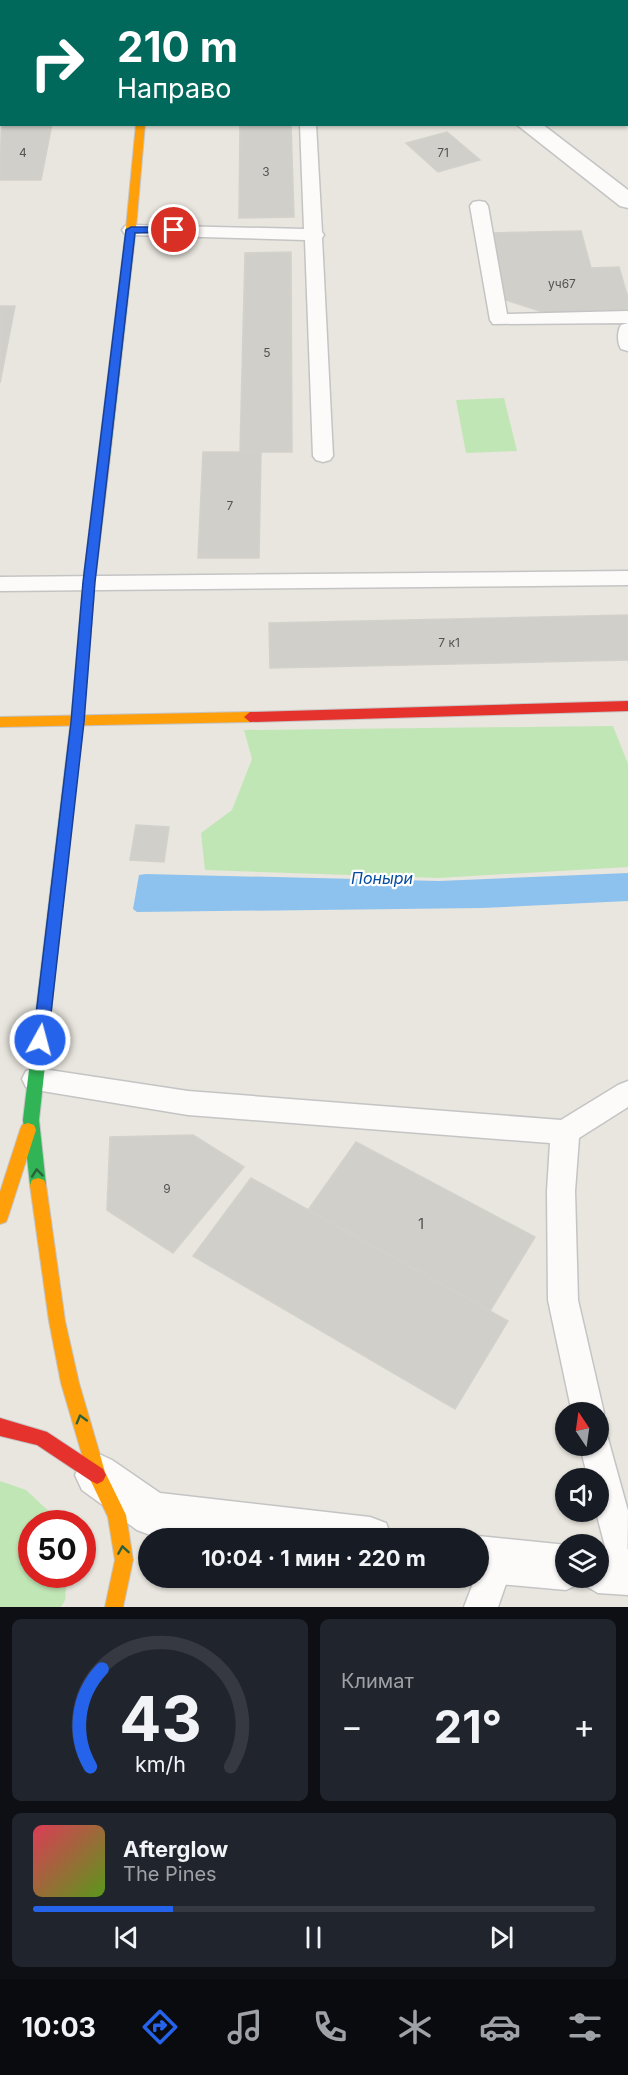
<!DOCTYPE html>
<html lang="ru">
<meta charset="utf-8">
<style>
:root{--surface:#171b24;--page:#20242c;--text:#f1f3f6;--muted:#9ea1a6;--line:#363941;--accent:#2563eb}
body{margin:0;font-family:Inter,sans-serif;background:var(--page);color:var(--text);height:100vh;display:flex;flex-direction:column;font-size:22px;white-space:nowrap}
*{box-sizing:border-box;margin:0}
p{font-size:20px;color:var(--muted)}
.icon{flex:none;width:33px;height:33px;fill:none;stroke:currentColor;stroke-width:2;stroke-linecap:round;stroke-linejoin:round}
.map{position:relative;height:1607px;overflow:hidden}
.panel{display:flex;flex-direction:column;gap:12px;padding:12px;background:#0d0f14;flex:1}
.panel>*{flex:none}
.banner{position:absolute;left:0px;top:0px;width:628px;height:126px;box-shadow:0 2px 4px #0004;background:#00695c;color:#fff;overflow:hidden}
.needle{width:39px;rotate:347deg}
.controls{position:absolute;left:555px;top:1402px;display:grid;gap:12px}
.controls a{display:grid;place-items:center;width:54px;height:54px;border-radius:50%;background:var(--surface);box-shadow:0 2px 4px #0004;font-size:30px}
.speed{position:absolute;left:18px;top:1510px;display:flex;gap:12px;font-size:30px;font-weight:700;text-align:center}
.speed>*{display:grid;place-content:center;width:78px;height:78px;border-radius:50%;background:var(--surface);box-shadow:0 2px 4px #0004;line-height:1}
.speed .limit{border:9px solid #d22;background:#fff;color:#111}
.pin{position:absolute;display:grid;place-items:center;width:51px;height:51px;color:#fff;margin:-26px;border:3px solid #fff;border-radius:50%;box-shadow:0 2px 6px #0007}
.me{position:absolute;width:66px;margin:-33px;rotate:7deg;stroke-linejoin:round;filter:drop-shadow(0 0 4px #0008)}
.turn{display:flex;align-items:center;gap:21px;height:126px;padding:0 18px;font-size:27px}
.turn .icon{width:78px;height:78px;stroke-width:2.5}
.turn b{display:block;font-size:42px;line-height:51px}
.big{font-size:45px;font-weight:700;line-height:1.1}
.panel .widget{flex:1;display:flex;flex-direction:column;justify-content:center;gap:9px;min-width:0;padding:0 21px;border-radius:9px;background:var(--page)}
.panel .dial{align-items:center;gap:0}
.dial svg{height:156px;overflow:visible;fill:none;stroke:var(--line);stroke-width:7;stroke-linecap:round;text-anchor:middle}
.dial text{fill:var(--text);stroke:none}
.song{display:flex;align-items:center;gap:18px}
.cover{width:72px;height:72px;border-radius:9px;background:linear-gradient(135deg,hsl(350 70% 55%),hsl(90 70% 35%))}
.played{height:6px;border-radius:3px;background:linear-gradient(90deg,var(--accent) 25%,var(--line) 25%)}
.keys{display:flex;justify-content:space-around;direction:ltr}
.heat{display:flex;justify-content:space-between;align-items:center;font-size:33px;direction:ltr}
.panel .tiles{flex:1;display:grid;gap:12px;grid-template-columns:1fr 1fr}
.widget:last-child{grid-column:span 2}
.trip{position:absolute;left:138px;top:1528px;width:351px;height:60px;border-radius:30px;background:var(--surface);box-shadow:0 2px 4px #0004;font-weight:700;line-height:60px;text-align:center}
.menu{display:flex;height:96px;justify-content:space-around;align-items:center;background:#090b0e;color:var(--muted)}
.menu .icon{width:42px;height:42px}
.menu .current{color:var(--accent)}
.menu b{font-size:27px;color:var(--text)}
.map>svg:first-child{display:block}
.green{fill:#c0e6b5}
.water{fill:#8ec2ee}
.building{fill:#d0cfc9;stroke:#d3d1cb;stroke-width:1.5}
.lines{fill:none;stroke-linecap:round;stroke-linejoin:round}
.lane-casing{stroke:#c5c4c4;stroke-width:3}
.street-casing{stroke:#c5c4c4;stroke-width:3}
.fast-casing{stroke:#c5c4c4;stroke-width:2}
.slow-casing{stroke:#c5c4c4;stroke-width:2}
.jam-casing{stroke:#c5c4c4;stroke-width:2}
.lane{fill:#fcfbfa;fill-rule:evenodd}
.street{fill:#fcfbfa;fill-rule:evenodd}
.fast{fill:#30b455;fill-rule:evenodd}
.slow{fill:#ff9f0a;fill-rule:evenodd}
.jam{fill:#e5322d;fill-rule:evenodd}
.oneway{stroke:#2c613b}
.route{fill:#2563eb;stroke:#184099;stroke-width:1.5}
.labels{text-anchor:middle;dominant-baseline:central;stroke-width:4.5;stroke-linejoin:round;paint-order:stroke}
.number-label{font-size:12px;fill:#545352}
.near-number-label{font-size:15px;fill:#545352}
.water-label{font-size:16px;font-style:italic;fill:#064ca0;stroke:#fff}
</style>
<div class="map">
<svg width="628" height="1607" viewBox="0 0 628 1607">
<rect width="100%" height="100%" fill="#e8e6de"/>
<path class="green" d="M504 398 517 451 466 453 456 400Z
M613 726 628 764V867L438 878 205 870 201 833 232 810 252 759 244 730Z
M0 1481 26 1490 56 1518 58 1524H32V1575H67L65 1600 61 1607H0Z"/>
<path class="water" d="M628 873V901L482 908 137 912 133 909 139 875 146 874 439 881Z"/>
<path class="building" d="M214 0H310L312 2H214Z
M2 101V124H52L41 180H0Z
M240 124H291L294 217 239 218Z
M447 132 480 160 438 172 406 143Z
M581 231 591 268 619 267 628 298V310L546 313 503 299 491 233Z
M291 252 292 452H240L245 253Z
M0 306H15L0 383Z
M203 452H261L259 558H198Z
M628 615V660L270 668 269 623Z
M136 825 169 827 164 862 130 860Z
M193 1135 244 1167 173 1253 107 1210 110 1137Z
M356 1142 535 1237 490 1311 308 1210Z
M251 1178 508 1321 455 1409 193 1256Z"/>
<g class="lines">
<g class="lane-casing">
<path id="lane" d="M0 22H2V30H0Z
M300 124H316L322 232 324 235 322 238 333 456 330 460 323 462 316 460 313 456 305 240 131 235 125 234 122 230 125 226 131 225 304 229Z
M479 201 485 202 488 206 507 314 628 311V323L493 324 490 320 470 206 473 202Z
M628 323V351L621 349C617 343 617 331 621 325Z
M628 571V585L0 591V577Z
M36 1068 188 1091 561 1120 618 1085 628 1081V1107L579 1138 575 1191 578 1300 604 1413 599 1424 598 1413H572L548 1300 547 1191 550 1143 188 1115 36 1090 26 1087 22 1079 26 1071Z
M598 1432 607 1435 628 1511 627 1588 615 1584 596 1512H598V1479H588L580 1446H598Z
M498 1545 510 1549 514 1561 498 1607H464L475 1578H478V1569L486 1549Z"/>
</g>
<g class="street-casing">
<path id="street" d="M354 0H375L376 2H355Z
M516 124H542L628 190V208L620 206Z
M97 1453 112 1460 160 1493 370 1517 386 1523 392 1539H177L153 1536 137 1530 82 1490 75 1475 82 1460Z
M478 1536 567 1545H566V1578H598V1547L628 1549V1595L598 1593 581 1583 566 1590 478 1582 469 1578H478V1539H472Z"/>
</g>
<g class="fast-casing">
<path id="fast" d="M131 225 136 228 109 466 103 470 97 466 126 228Z
M78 705 84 710 39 1120 46 1185 44 1190 38 1192 32 1190 30 1185 23 1120 72 710Z"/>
</g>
<g class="slow-casing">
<path id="slow" d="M136 124H145L136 228 131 231 126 228Z
M103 462 109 466 95 582 84 710 78 715 72 710 83 582 97 466Z
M250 712 256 717 250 722 0 727V717Z
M28 1123 34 1125 36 1130 8 1217 6 1222 0 1224V1192L20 1130 22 1125Z
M38 1178 44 1180 46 1185 65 1321 79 1383 105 1472 126 1515 133 1560 123 1607H105L115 1560 108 1517 88 1475 61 1383 49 1321 30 1185 32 1180Z"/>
</g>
<g class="jam-casing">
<path id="jam" d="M148 0H156V2H148Z
M628 701V711L250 722 244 717 250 712Z
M0 1418 47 1432 103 1469 106 1475 103 1481 97 1484 91 1481 37 1445 0 1436Z"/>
</g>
<use href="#lane" class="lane"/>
<use href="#street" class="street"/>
<use href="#fast" class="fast"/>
<use href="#slow" class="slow"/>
<use href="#jam" class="jam"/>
</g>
<defs><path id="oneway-chevron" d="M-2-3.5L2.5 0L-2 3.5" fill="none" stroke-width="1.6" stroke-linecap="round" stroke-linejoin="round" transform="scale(1.5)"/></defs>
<g class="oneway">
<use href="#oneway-chevron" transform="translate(37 1173) rotate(-96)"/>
<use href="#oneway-chevron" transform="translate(81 1419) rotate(-106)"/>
<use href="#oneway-chevron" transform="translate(123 1550) rotate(-99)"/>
</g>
<path class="route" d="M174 227 179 230 178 232 135 233 95 582 84 722 48 1040 46 1044 40 1046 35 1044 33 1040 71 722 83 582 126 230 131 227Z"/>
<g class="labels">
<g class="number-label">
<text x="23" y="152">4</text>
<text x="443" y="152">71</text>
<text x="266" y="171">3</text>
<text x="562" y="283">уч67</text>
<text x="267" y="352">5</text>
<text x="230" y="505">7</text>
<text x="449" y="642">7 к1</text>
<text x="167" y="1188">9</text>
</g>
<g class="near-number-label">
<text x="421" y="1223">1</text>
</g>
<g class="water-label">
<text x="382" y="878">Поныри</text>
</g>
</g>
</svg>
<div class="controls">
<a><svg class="needle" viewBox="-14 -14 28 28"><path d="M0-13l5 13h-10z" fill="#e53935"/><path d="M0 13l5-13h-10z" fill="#9ea1a6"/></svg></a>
<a><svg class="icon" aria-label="sound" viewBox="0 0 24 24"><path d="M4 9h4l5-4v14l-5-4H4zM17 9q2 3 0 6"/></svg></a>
<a><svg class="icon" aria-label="layers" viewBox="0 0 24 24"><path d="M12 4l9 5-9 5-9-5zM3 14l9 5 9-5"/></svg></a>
</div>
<div class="speed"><div class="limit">50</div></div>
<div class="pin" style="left:174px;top:230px;background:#d93025"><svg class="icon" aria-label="arrive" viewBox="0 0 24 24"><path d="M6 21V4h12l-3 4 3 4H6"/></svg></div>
<svg class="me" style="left:40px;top:1040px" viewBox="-20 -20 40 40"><circle r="17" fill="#2563eb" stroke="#fff" stroke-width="3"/><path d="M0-11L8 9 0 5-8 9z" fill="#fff"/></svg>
<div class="trip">10:04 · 1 мин · 220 m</div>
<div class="banner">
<div class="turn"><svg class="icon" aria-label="right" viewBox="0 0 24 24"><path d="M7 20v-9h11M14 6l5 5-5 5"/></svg><div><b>210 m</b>Направо</div></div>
</div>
</div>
<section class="panel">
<div class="tiles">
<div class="widget dial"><svg viewBox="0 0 100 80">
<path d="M14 69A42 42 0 1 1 86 69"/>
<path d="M14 69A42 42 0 0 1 20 19" stroke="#2563eb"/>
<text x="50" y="56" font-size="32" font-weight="700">43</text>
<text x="50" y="72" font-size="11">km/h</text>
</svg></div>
<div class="widget"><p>Климат</p>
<div class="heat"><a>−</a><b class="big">21°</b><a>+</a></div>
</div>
<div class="widget">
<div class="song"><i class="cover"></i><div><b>Afterglow</b><p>The Pines</p></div></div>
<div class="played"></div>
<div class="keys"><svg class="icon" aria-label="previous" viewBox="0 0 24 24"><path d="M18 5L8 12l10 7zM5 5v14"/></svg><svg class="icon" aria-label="pause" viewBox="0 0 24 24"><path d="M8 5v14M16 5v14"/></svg><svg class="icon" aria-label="next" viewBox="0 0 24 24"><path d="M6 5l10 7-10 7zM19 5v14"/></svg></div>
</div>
</div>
</section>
<nav class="menu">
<b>10:03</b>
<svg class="icon current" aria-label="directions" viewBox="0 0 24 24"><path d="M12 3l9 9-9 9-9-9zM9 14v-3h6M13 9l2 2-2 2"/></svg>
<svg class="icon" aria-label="music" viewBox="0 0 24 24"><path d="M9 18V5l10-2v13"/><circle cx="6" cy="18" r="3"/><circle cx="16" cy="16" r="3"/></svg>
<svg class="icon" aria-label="phone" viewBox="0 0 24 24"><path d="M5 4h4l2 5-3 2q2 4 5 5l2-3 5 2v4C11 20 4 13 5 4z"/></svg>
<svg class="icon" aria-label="climate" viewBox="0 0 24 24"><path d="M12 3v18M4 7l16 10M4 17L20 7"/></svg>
<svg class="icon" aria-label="car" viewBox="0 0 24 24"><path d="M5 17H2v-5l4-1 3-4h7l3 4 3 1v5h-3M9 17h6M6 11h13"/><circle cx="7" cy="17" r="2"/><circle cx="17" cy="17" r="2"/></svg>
<svg class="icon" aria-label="filters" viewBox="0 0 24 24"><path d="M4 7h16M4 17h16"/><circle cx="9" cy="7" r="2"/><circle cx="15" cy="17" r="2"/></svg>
</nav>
